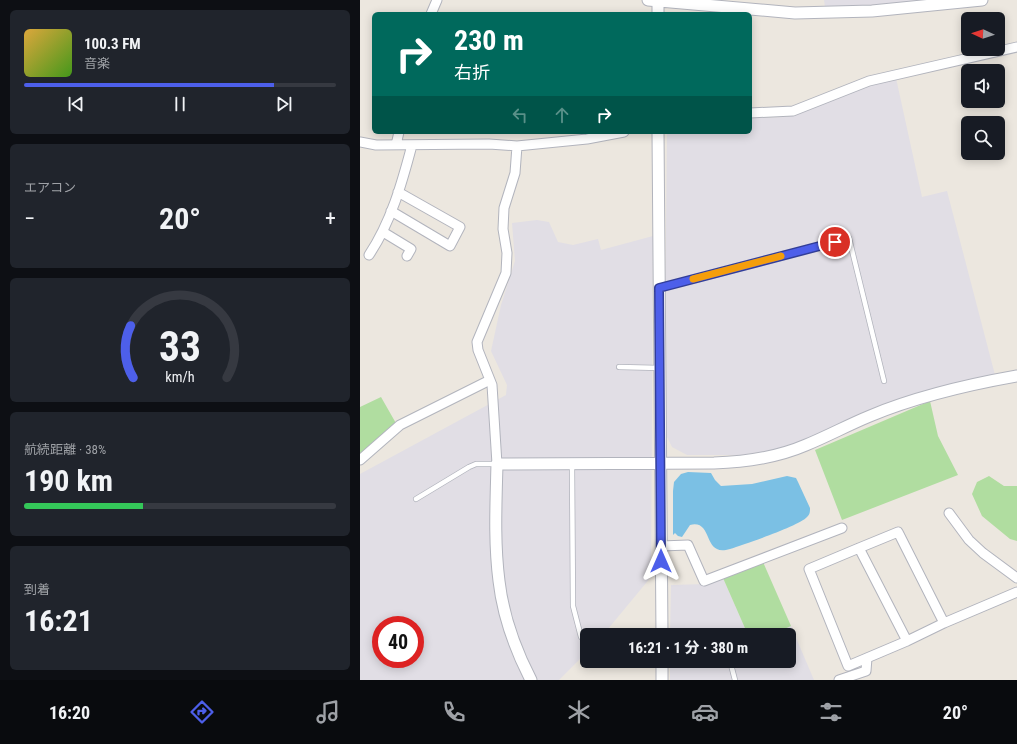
<!DOCTYPE html>
<html lang="ja">
<meta charset="utf-8">
<style>
:root{--surface:#171b24;--page:#20242c;--text:#f1f3f6;--muted:#9ea1a6;--line:#363941;--accent:#4d5fea}
body{margin:0;font-family:"Roboto Condensed","Noto Sans JP",sans-serif;background:var(--page);color:var(--text);height:100vh;display:flex;flex-direction:column;font-size:15px;white-space:nowrap}
*{box-sizing:border-box;margin:0}
p{font-size:13px;color:var(--muted)}
.icon{flex:none;width:22px;height:22px;fill:none;stroke:currentColor;stroke-width:2;stroke-linecap:round;stroke-linejoin:round}
.map{position:relative;flex:1;overflow:hidden}
.side{display:flex;flex-direction:column;gap:10px;padding:10px;background:#0d0f14;width:360px}
.side>*{flex:none}
.top-card{position:absolute;left:12px;top:12px;width:380px;height:122px;border-radius:6px;box-shadow:0 2px 10px #0003;background:#00695c;color:#fff;overflow:hidden}
.needle{width:26px;rotate:273deg}
.fabs{position:absolute;left:601px;top:12px;display:grid;gap:8px}
.fabs a{display:grid;place-items:center;width:44px;height:44px;border-radius:6px;background:var(--surface);box-shadow:0 2px 10px #0003;font-size:20px}
.speed{position:absolute;left:12px;top:616px;display:flex;gap:8px;font-size:20px;font-weight:700;text-align:center}
.speed>*{display:grid;place-content:center;width:52px;height:52px;border-radius:50%;background:var(--surface);box-shadow:0 2px 10px #0003;line-height:1}
.speed .limit{border:6px solid #d22;background:#fff;color:#111}
.pin{position:absolute;display:grid;place-items:center;width:34px;height:34px;color:#fff;margin:-17px;border:2px solid #fff;border-radius:50%;box-shadow:0 1px 4px #0007}
.me{position:absolute;width:44px;margin:-22px;rotate:0deg;stroke-linejoin:round;filter:drop-shadow(0 0 3px #0008)}
.turn{display:flex;align-items:center;gap:14px;height:84px;padding:0 16px;font-size:18px}
.turn .icon{width:52px;height:52px;stroke-width:2.5}
.turn b{display:block;font-size:28px;line-height:34px}
.lanes{display:flex;align-items:center;height:38px;padding:0 16px;background:#0003;justify-content:center;gap:20px;direction:ltr}
.lanes .off{opacity:.35}
.big{font-size:30px;font-weight:700;line-height:1.1}
.side .card{flex:1;display:flex;flex-direction:column;justify-content:center;gap:6px;min-width:0;padding:0 14px;border-radius:6px;background:var(--page)}
.side .dial{align-items:center;gap:0}
.dial svg{height:104px;overflow:visible;fill:none;stroke:var(--line);stroke-width:7;stroke-linecap:round;text-anchor:middle}
.dial text{fill:var(--text);stroke:none}
.song{display:flex;align-items:center;gap:12px}
.cover{width:48px;height:48px;border-radius:6px;background:linear-gradient(135deg,hsl(40 70% 55%),hsl(100 70% 35%))}
.played{height:4px;border-radius:2px;background:linear-gradient(90deg,var(--accent) 80%,var(--line) 80%)}
.keys{display:flex;justify-content:space-around;direction:ltr}
.heat{display:flex;justify-content:space-between;align-items:center;font-size:22px;direction:ltr}
.charge{height:6px;border-radius:3px;background:linear-gradient(90deg,#34c759 38%,var(--line) 0)}
.trip{position:absolute;left:220px;top:628px;width:216px;height:40px;border-radius:6px;background:var(--surface);box-shadow:0 2px 10px #0003;font-weight:700;line-height:40px;text-align:center}
.dock{display:flex;height:64px;justify-content:space-around;align-items:center;background:#090b0e;color:var(--muted)}
.dock .icon{width:28px;height:28px}
.dock .active{color:var(--accent)}
.dock b{font-size:18px;color:var(--text)}
main{display:flex;flex:1;min-height:0}
.map>svg:first-child{display:block}
.industrial{fill:#e1dee5;fill-rule:evenodd}
.green{fill:#b0dda0}
.water{fill:#7bc0e4}
.lines{fill:none;stroke-linecap:round;stroke-linejoin:round}
.service-casing{stroke:#b2b4bd;stroke-width:6}
.minor-casing{stroke:#b2b4bd;stroke-width:11}
.tertiary-casing{stroke:#b2b4bd;stroke-width:13}
.service{stroke:#fff;stroke-width:4.5}
.minor{stroke:#fff;stroke-width:9}
.tertiary{stroke:#fff;stroke-width:11}
.route-casing{stroke:#323e98;stroke-width:10}
.route{stroke:#4d5fea;stroke-width:7}
.slow{stroke:#f59e0b;stroke-width:7}
</style>
<main>
<section class="side">
<div class="card">
<div class="song"><i class="cover"></i><div><b>100.3 FM</b><p>音楽</p></div></div>
<div class="played"></div>
<div class="keys"><svg class="icon" aria-label="previous" viewBox="0 0 24 24"><path d="M18 5L8 12l10 7zM5 5v14"/></svg><svg class="icon" aria-label="pause" viewBox="0 0 24 24"><path d="M8 5v14M16 5v14"/></svg><svg class="icon" aria-label="next" viewBox="0 0 24 24"><path d="M6 5l10 7-10 7zM19 5v14"/></svg></div>
</div>
<div class="card"><p>エアコン</p>
<div class="heat"><a>−</a><b class="big">20°</b><a>+</a></div>
</div>
<div class="card dial"><svg viewBox="0 0 100 80">
<path d="M14 69A42 42 0 1 1 86 69"/>
<path d="M14 69A42 42 0 0 1 12 29" stroke="#4d5fea"/>
<text x="50" y="56" font-size="32" font-weight="700">33</text>
<text x="50" y="72" font-size="11">km/h</text>
</svg></div>
<div class="card"><p>航続距離 · 38%</p><b class="big">190 km</b><div class="charge"></div></div>
<div class="card"><p>到着</p><b class="big">16:21</b></div>
</section>
<div class="map">
<svg width="657" height="680" viewBox="0 0 657 680">
<rect width="100%" height="100%" fill="#ece7df"/>
<path class="industrial" d="M464 0H565L488 7H465Z
M536 78 562 197 587 191 635 375 556 393 468 431 422 449 380 455H327L312 447 304 431 307 132H390V118L426 117 515 82Z
M177 220 189 222 198 242 213 245 238 239 241 250 293 236 291 577 243 635H227V652L199 680H0V474L146 395 147 385 131 351 141 305 155 261 152 223ZM21 625H55V659H21Z
M363 578 388 635H310L311 585 346 584Z
M431 626 454 680H310V661H429V635H411Z"/>
<path class="green" d="M21 397 37 425 0 455V407Z
M570 401 578 436 598 475 482 520 455 450Z
M629 476 644 486H657V541L650 539 622 516 612 494 617 482Z
M403 562 431 626 411 635H388L363 578Z"/>
<path class="water" d="M328 472 351 473 355 480 361 486 392 484 427 476 436 478 438 482 450 508C450 512 450 514 447 517 439 526 385 544 370 549 342 558 354 519 330 525L322 537 318 536 315 533 313 535V491L314 482 321 474Z"/>
<g class="lines">
<g class="service-casing">
<path id="service" d="M299 288 489 238 524 381
M259 367 300 368
M212 464 213 606 221 637
M56 499 109 467 116 464H137
M370 661 375 680"/>
</g>
<g class="minor-casing">
<path id="minor" d="M71 14 77 0
M390 113 433 111 509 81 657 47
M0 142 16 145 129 144 157 146 227 139 264 132
M36 145 39 132
M31 211 90 246 100 227 38 192
M23 232 51 249 47 256
M9 255C31 222 42 183 52 145
M0 460 40 425 130 380
M137 464 132 385 118 350 117 342 146 273 147 253 143 229 144 208 155 173 157 146
M589 513 609 540 623 553 657 578
M538 532 584 623 547 641 499 548Z
M301 546 328 545 344 581 482 528
M499 548 449 569 488 666 547 641
M584 623 657 592
M479 680 506 671 507 658"/>
</g>
<g class="tertiary-casing">
<path id="tertiary" d="M288 0 435 13 512 11 622 0
M298 14V0
M298 132 302 635
M302 661V680
M171 680C155 649 143 616 139 581 134 542 136 503 137 464L354 463C386 462 416 458 446 445 468 436 488 425 510 416 558 396 606 385 657 376"/>
</g>
<use href="#service" class="service"/>
<use href="#minor" class="minor"/>
<use href="#tertiary" class="tertiary"/>
</g>
<g class="lines">
<g class="route-casing">
<path id="route" d="M301 561 299 288 475 242"/>
</g>
<use href="#route" class="route"/>
<path class="slow" d="M333 279 421 256"/>
</g>
</svg>
<div class="fabs">
<a><svg class="needle" viewBox="-14 -14 28 28"><path d="M0-13l5 13h-10z" fill="#e53935"/><path d="M0 13l5-13h-10z" fill="#9ea1a6"/></svg></a>
<a><svg class="icon" aria-label="sound" viewBox="0 0 24 24"><path d="M4 9h4l5-4v14l-5-4H4zM17 9q2 3 0 6"/></svg></a>
<a><svg class="icon" aria-label="search" viewBox="0 0 24 24"><circle cx="10" cy="10" r="6"/><path d="M15 15l6 6"/></svg></a>
</div>
<div class="speed"><div class="limit">40</div></div>
<div class="pin" style="left:475px;top:242px;background:#d93025"><svg class="icon" aria-label="arrive" viewBox="0 0 24 24"><path d="M6 21V4h12l-3 4 3 4H6"/></svg></div>
<svg class="me" style="left:301px;top:561px" viewBox="-20 -20 40 40"><path d="M0-17L14 15 0 8-14 15z" fill="#4d5fea" stroke="#fff" stroke-width="4"/></svg>
<div class="trip">16:21 · 1 分 · 380 m</div>
<div class="top-card">
<div class="turn"><svg class="icon" aria-label="right" viewBox="0 0 24 24"><path d="M7 20v-9h11M14 6l5 5-5 5"/></svg><div><b>230 m</b>右折</div></div>
<div class="lanes"><svg class="icon off" aria-label="left" viewBox="0 0 24 24"><path d="M17 20v-9H6M10 6l-5 5 5 5"/></svg><svg class="icon off" aria-label="ahead" viewBox="0 0 24 24"><path d="M12 20V5M6 11l6-6 6 6"/></svg><svg class="icon" aria-label="right" viewBox="0 0 24 24"><path d="M7 20v-9h11M14 6l5 5-5 5"/></svg></div>
</div>
</div>
</main>
<nav class="dock">
<b>16:20</b>
<svg class="icon active" aria-label="directions" viewBox="0 0 24 24"><path d="M12 3l9 9-9 9-9-9zM9 14v-3h6M13 9l2 2-2 2"/></svg>
<svg class="icon" aria-label="music" viewBox="0 0 24 24"><path d="M9 18V5l10-2v13"/><circle cx="6" cy="18" r="3"/><circle cx="16" cy="16" r="3"/></svg>
<svg class="icon" aria-label="phone" viewBox="0 0 24 24"><path d="M5 4h4l2 5-3 2q2 4 5 5l2-3 5 2v4C11 20 4 13 5 4z"/></svg>
<svg class="icon" aria-label="climate" viewBox="0 0 24 24"><path d="M12 3v18M4 7l16 10M4 17L20 7"/></svg>
<svg class="icon" aria-label="car" viewBox="0 0 24 24"><path d="M5 17H2v-5l4-1 3-4h7l3 4 3 1v5h-3M9 17h6M6 11h13"/><circle cx="7" cy="17" r="2"/><circle cx="17" cy="17" r="2"/></svg>
<svg class="icon" aria-label="filters" viewBox="0 0 24 24"><path d="M4 7h16M4 17h16"/><circle cx="9" cy="7" r="2"/><circle cx="15" cy="17" r="2"/></svg>
<b>20°</b>
</nav>
